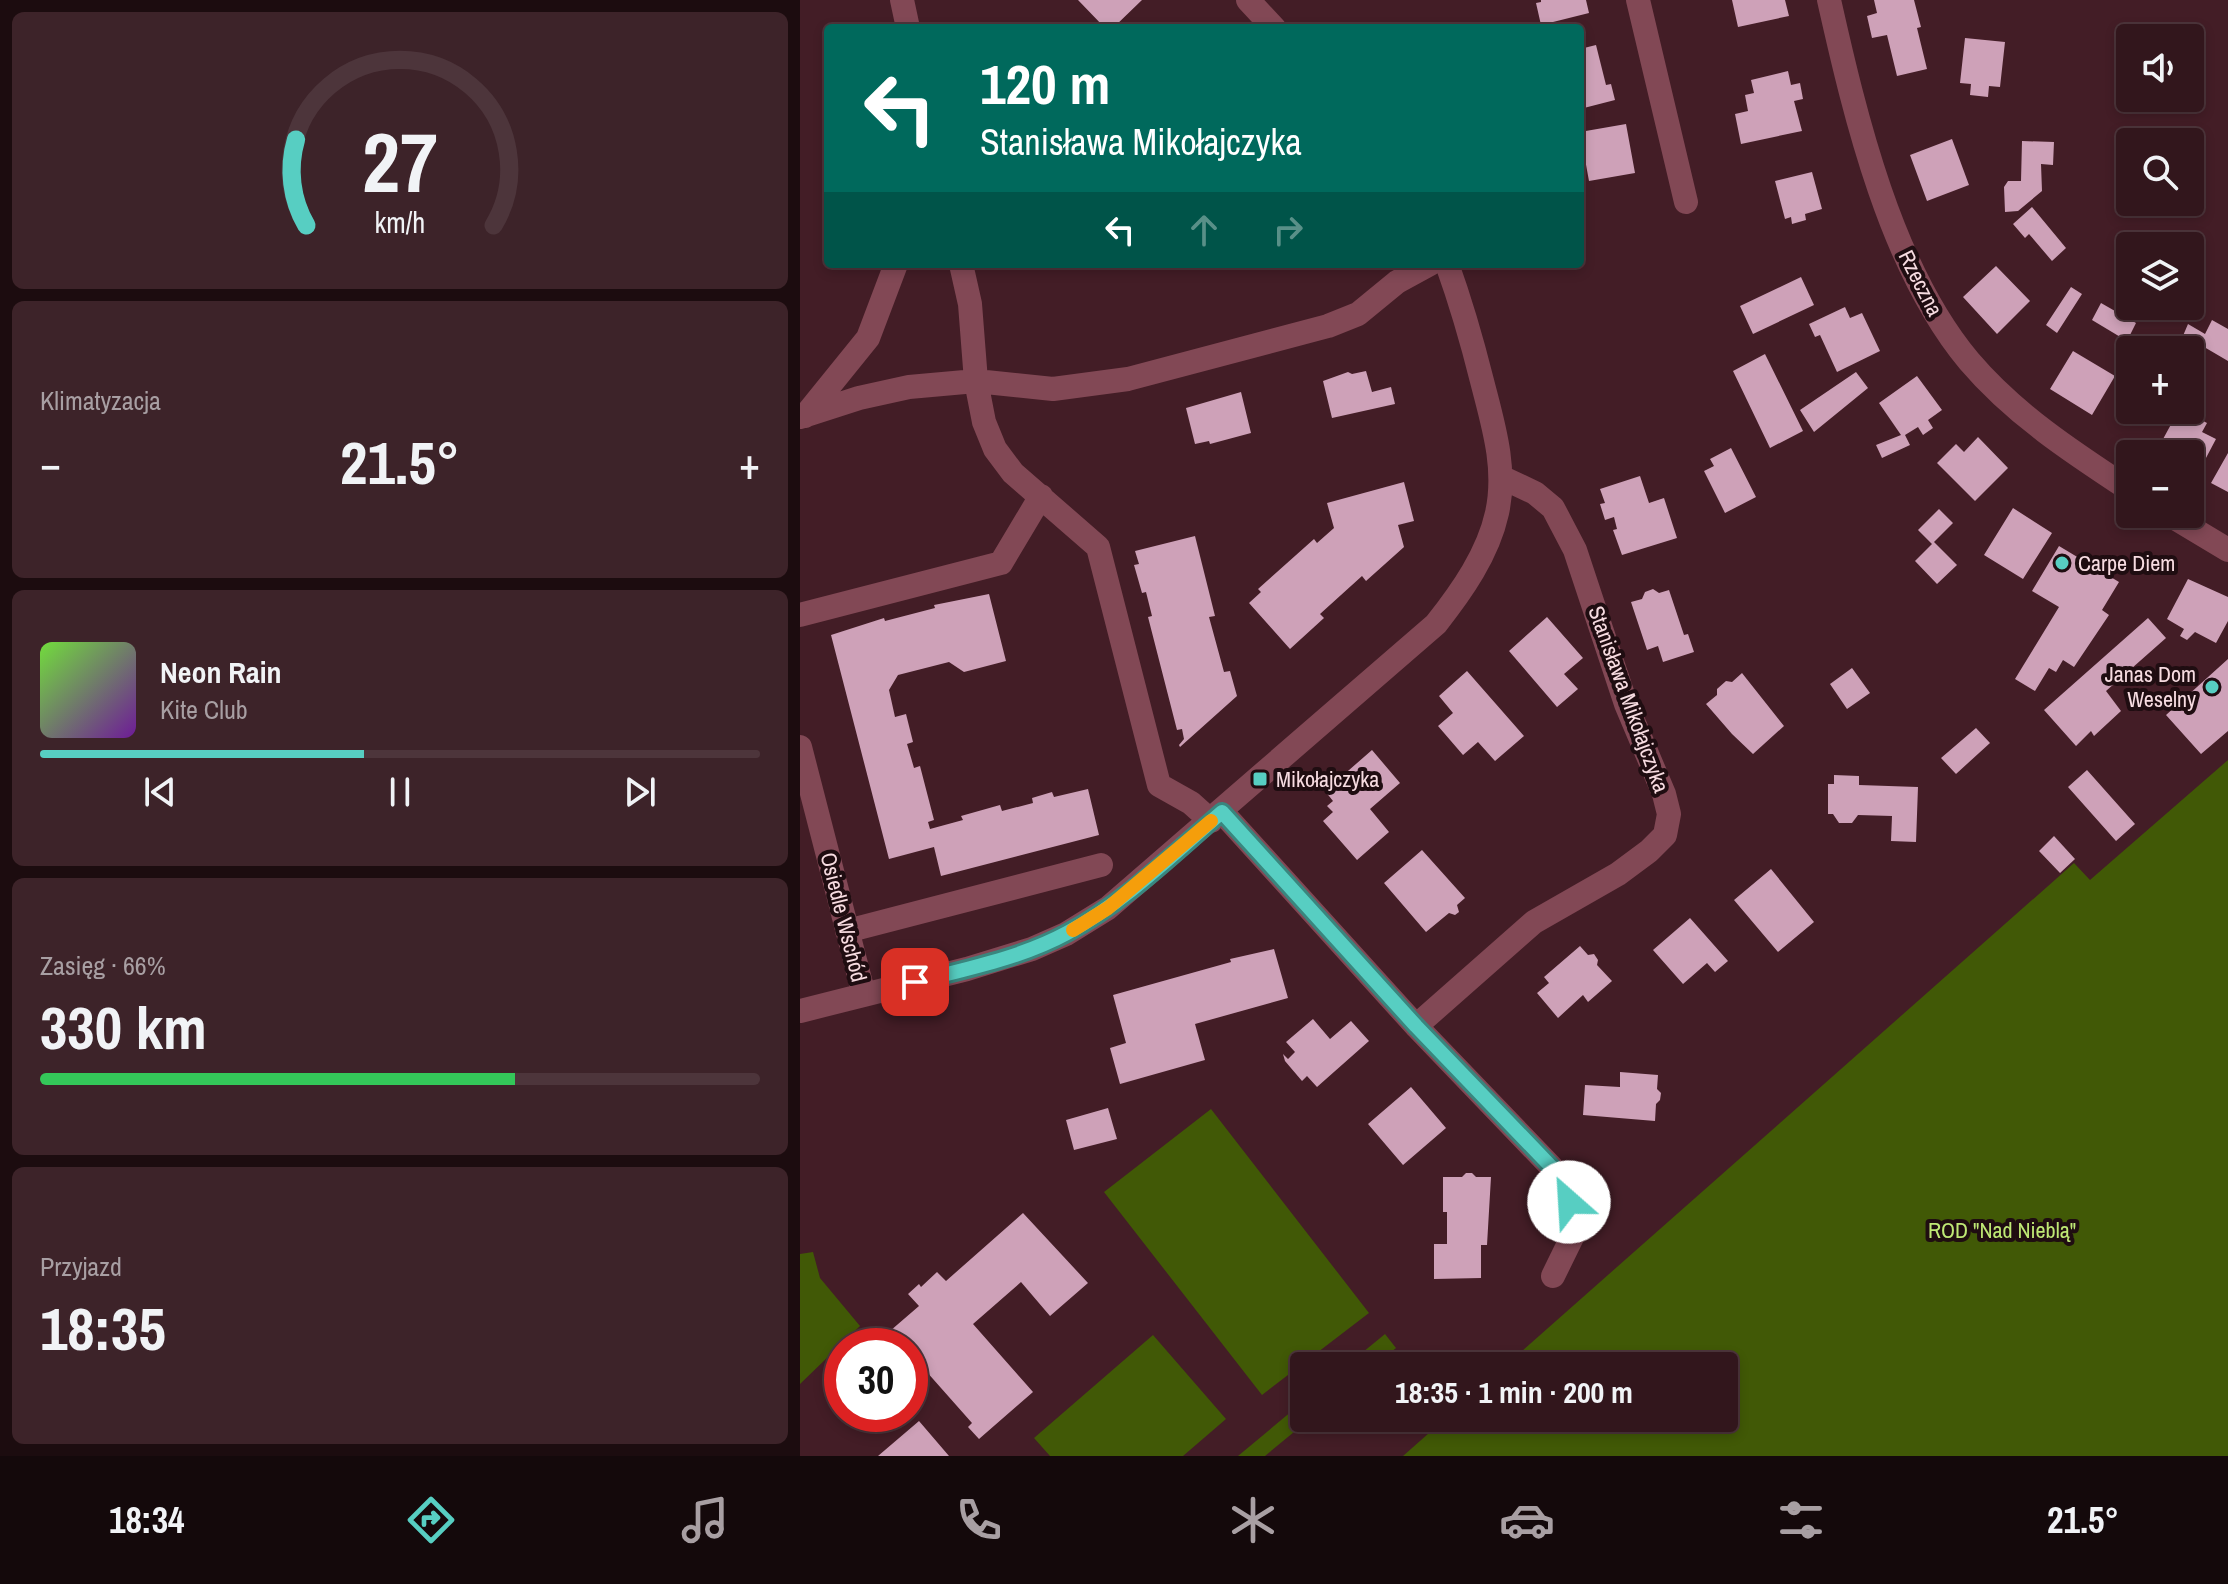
<!DOCTYPE html>
<html lang="pl">
<meta charset="utf-8">
<style>
:root{--surface:#32161c;--page:#3d2329;--text:#f1f3f6;--muted:#a89fa3;--line:#4d353b;--accent:#57cec2}
body{margin:0;font-family:"Archivo Narrow",sans-serif;background:var(--page);color:var(--text);height:100vh;display:flex;flex-direction:column;font-size:30px;white-space:nowrap}
*{box-sizing:border-box;margin:0}
p{font-size:26px;color:var(--muted)}
.icon{flex:none;width:44px;height:44px;fill:none;stroke:currentColor;stroke-width:2;stroke-linecap:round;stroke-linejoin:round}
.map{position:relative;flex:1;overflow:hidden}
.side{display:flex;flex-direction:column;gap:12px;padding:12px;background:#1c0c0f;width:800px}
.side>*{flex:none}
.top-card{position:absolute;left:24px;top:24px;width:760px;height:244px;border-radius:8px;box-shadow:0 4px 12px #0003,0 0 0 2px var(--line);background:#00695c;color:#fff;overflow:hidden}
.fabs{position:absolute;left:1316px;top:24px;display:grid;gap:16px}
.fabs a{display:grid;place-items:center;width:88px;height:88px;border-radius:8px;background:var(--surface);box-shadow:0 4px 12px #0003,0 0 0 2px var(--line);font-size:40px}
.speed{position:absolute;left:24px;top:1328px;display:flex;gap:16px;font-size:40px;font-weight:700;text-align:center}
.speed>*{display:grid;place-content:center;width:104px;height:104px;border-radius:50%;background:var(--surface);box-shadow:0 4px 12px #0003,0 0 0 2px var(--line);line-height:1}
.speed .limit{border:12px solid #d22;background:#fff;color:#111}
.pin{position:absolute;display:grid;place-items:center;width:68px;height:68px;color:#fff;margin:-34px;border-radius:16px;box-shadow:0 4px 12px #0006}
.me{position:absolute;width:88px;margin:-44px;rotate:334deg;stroke-linejoin:round;filter:drop-shadow(0 0 6px #0008)}
.turn{display:flex;align-items:center;gap:28px;height:168px;padding:0 24px;font-size:36px}
.turn .icon{width:104px;height:104px;stroke-width:2.5}
.turn b{display:block;font-size:56px;line-height:68px}
.lanes{display:flex;align-items:center;height:76px;padding:0 24px;background:#0003;justify-content:center;gap:40px;direction:ltr}
.lanes .off{opacity:.35}
.big{font-size:60px;font-weight:700;line-height:1.1}
.side .widget{flex:1;display:flex;flex-direction:column;justify-content:center;gap:12px;min-width:0;padding:0 28px;border-radius:12px;background:var(--page)}
.side .dial{align-items:center;gap:0}
.dial svg{height:208px;overflow:visible;fill:none;stroke:var(--line);stroke-width:7;stroke-linecap:round;text-anchor:middle}
.dial text{fill:var(--text);stroke:none}
.song{display:flex;align-items:center;gap:24px}
.cover{width:96px;height:96px;border-radius:12px;background:linear-gradient(135deg,hsl(100 70% 55%),hsl(280 70% 35%))}
.played{height:8px;border-radius:4px;background:linear-gradient(90deg,var(--accent) 45%,var(--line) 45%)}
.keys{display:flex;justify-content:space-around;direction:ltr}
.heat{display:flex;justify-content:space-between;align-items:center;font-size:44px;direction:ltr}
.charge{height:12px;border-radius:6px;background:linear-gradient(90deg,#34c759 66%,var(--line) 0)}
.trip{position:absolute;left:490px;top:1352px;width:448px;height:80px;border-radius:8px;background:var(--surface);box-shadow:0 4px 12px #0003,0 0 0 2px var(--line);font-weight:700;line-height:80px;text-align:center}
.dock{display:flex;height:128px;justify-content:space-around;align-items:center;background:#14090b;color:var(--muted)}
.dock .icon{width:56px;height:56px}
.dock .current{color:var(--accent)}
.dock b{font-size:36px;color:var(--text)}
main{display:flex;flex:1;min-height:0}
.map>svg:first-child{display:block}
.green{fill:#415906}
.building{fill:#cea1b8}
.lines{fill:none;stroke-linecap:round;stroke-linejoin:round}
.minor{stroke:#824855;stroke-width:24}
.route-casing{stroke:#39867e;stroke-width:20}
.route{stroke:#57cec2;stroke-width:14}
.slow{stroke:#f59e0b;stroke-width:14}
.poi-dot{fill:#57cec2;stroke:#1f0d11;stroke-width:3}
.labels{text-anchor:middle;dominant-baseline:central;stroke-width:8;stroke-linejoin:round;paint-order:stroke}
.street-label{font-size:22px;fill:#f7dce1;stroke:#1f0d11}
.poi-label{font-size:22px;fill:#f7dce1;stroke:#1f0d11;text-anchor:start}
.park-label{font-size:22px;fill:#bfe975;stroke:#1f0d11}
</style>
<main>
<section class="side">
<div class="widget dial"><svg viewBox="0 0 100 80">
<path d="M14 69A42 42 0 1 1 86 69"/>
<path d="M14 69A42 42 0 0 1 10 36" stroke="#57cec2"/>
<text x="50" y="56" font-size="32" font-weight="700">27</text>
<text x="50" y="72" font-size="11">km/h</text>
</svg></div>
<div class="widget"><p>Klimatyzacja</p>
<div class="heat"><a>−</a><b class="big">21.5°</b><a>+</a></div>
</div>
<div class="widget">
<div class="song"><i class="cover"></i><div><b>Neon Rain</b><p>Kite Club</p></div></div>
<div class="played"></div>
<div class="keys"><svg class="icon" aria-label="previous" viewBox="0 0 24 24"><path d="M18 5L8 12l10 7zM5 5v14"/></svg><svg class="icon" aria-label="pause" viewBox="0 0 24 24"><path d="M8 5v14M16 5v14"/></svg><svg class="icon" aria-label="next" viewBox="0 0 24 24"><path d="M6 5l10 7-10 7zM19 5v14"/></svg></div>
</div>
<div class="widget"><p>Zasięg · 66%</p><b class="big">330 km</b><div class="charge"></div></div>
<div class="widget"><p>Przyjazd</p><b class="big">18:35</b></div>
</section>
<div class="map">
<svg width="1428" height="1456" viewBox="0 0 1428 1456">
<rect width="100%" height="100%" fill="#431d26"/>
<path class="green" d="M1428 760V1456H603L646 1418H924V1366H705L1274 863 1290 880Z
M411 1109 569 1313 462 1395 304 1192Z
M13 1252 20 1278 60 1326 0 1384V1254Z
M585 1334 596 1348 574 1366H546Z
M353 1335 426 1419 383 1456H250L234 1438Z
M504 1401V1418H511L465 1456H438Z"/>
<path class="building" d="M278 0H342L313 28H305Z
M741 0H786L789 13 741 25 736 3 741 2Z
M932 0H985L989 16 938 27Z
M1074 0H1114L1121 27 1117 28 1127 69 1097 76 1087 35 1072 38 1067 16 1077 13Z
M1165 38 1205 42 1200 87 1189 86 1188 97 1170 95 1171 84 1160 83Z
M796 45 806 85 811 84 815 100 780 109V49Z
M988 71 991 85 1000 83 1003 99 994 101 1002 131 941 144 935 114 948 111 945 95 954 93 951 80Z
M826 124 835 173 789 181 780 132Z
M1152 139 1169 185 1127 201 1110 155Z
M1222 141 1254 142 1253 165 1241 164 1242 191 1218 211 1205 212 1204 187 1208 181H1221Z
M1012 172 1022 209 1005 214 1006 220 992 224 991 217 985 219 975 181Z
M1232 207 1266 248 1252 261 1229 234 1225 238 1213 224Z
M1196 266 1230 301 1197 334 1163 297Z
M1001 277 1014 305 953 334 940 306Z
M1271 287 1282 294 1257 333 1246 325Z
M1301 303 1336 323 1327 341 1292 320Z
M1045 307 1050 318 1062 313 1080 351 1037 372 1020 335 1015 337 1009 324Z
M1412 320 1428 329V361L1399 344 1390 360V350H1377L1388 324 1405 334Z
M1273 351 1315 376 1292 415 1250 389Z
M965 354 1003 431 970 448 933 371Z
M566 371 572 392 591 387 595 404 532 418 523 381 548 372 552 374Z
M1056 372 1068 388 1014 432 1000 410Z
M1117 376 1142 410 1128 420 1133 428 1123 435 1118 427 1105 435 1110 445 1082 458 1076 445 1101 435 1079 403Z
M441 392 451 433 410 444 409 441 395 444 386 408Z
M1392 415 1407 423 1402 432 1416 439 1397 475 1390 471V454L1356 452 1375 417 1388 424Z
M1178 437 1208 468 1175 501 1137 463 1156 444 1164 452Z
M931 448 956 497 925 513 904 471 914 466 910 459Z
M1428 453V492L1411 483Z
M840 476 849 503 864 498 877 538 822 555 813 530 817 529 814 517 805 520 800 504 805 503 800 489Z
M604 482 614 521 598 525 604 547 566 581 562 576 520 614 524 618 490 649 449 603 461 592 458 589 514 539 517 543 534 528 527 503Z
M1213 508 1252 533 1223 579 1184 555Z
M1139 509 1153 523 1134 542 1157 565 1137 584 1115 561 1132 544 1118 530Z
M395 536 415 616 409 617 424 672 430 671 437 696 380 747 379 745 384 739 382 729 377 730 348 617 352 616 346 592 342 593 334 565 339 564 335 551Z
M1259 546 1319 582 1302 610 1309 615 1274 667 1263 660 1256 672 1249 668 1235 691 1215 679 1259 607 1232 591Z
M1388 579 1428 597V621L1416 643 1395 632 1387 640 1380 636 1384 629 1367 619Z
M853 589 859 593 869 590 884 635 888 634 894 652 863 662 858 646 847 650 831 602 842 599 845 592Z
M189 594 206 661 164 672 149 662 98 675 89 690 95 717 106 714 113 742 107 744 114 768 120 766 134 820 128 822 130 829 163 820 161 816 200 805 202 811 233 803 232 798 252 792 254 797 288 789 299 835 141 876 134 847 89 859 31 635 84 618 85 621 135 608 134 605Z
M747 617 783 658 764 674 778 689 757 707 709 651Z
M1348 618 1366 638 1306 691 1321 711 1294 736 1291 731 1276 746 1244 710Z
M1428 659V731L1401 754 1366 715Z
M1052 668 1070 693 1047 709 1030 684Z
M667 671 724 736 695 761 678 742 663 755 638 726 653 713 639 696Z
M942 673 984 726 953 754 932 734 906 704 917 695V689L926 681 932 682Z
M1176 728 1190 743 1156 774 1141 758Z
M572 750 600 783 570 809 589 832 557 860 523 821 533 812 527 806 533 801 525 791Z
M1287 770 1335 824 1316 841 1268 787Z
M1034 775 1059 776V785L1118 787 1116 842 1091 841 1092 816 1058 815 1052 823H1039L1033 814H1028V784H1034Z
M1254 836 1275 859 1260 873 1239 851Z
M622 850 665 898 657 905 659 912 655 915 649 913 626 932 584 883Z
M971 869 1014 922 978 952 934 900Z
M890 918 928 961 915 972 907 963 883 984 853 950Z
M780 946 788 955 794 954 798 960 797 965 812 981 788 1002 783 995 758 1018 737 993 749 983 744 977Z
M474 949 488 998 395 1024 405 1060 320 1084 310 1048 326 1043 313 995 431 962 430 959Z
M513 1019 530 1039 551 1021 569 1041 517 1087 507 1076 502 1081 485 1061 483 1054 488 1059 495 1052 486 1042Z
M820 1072 858 1075 857 1089 861 1093 860 1100 856 1104 855 1121 783 1115 785 1085 820 1087Z
M611 1087 646 1128 603 1165 568 1124Z
M308 1108 317 1139 274 1150 266 1120Z
M666 1173H672L676 1177H691L687 1245H681V1278L634 1279V1244H647V1212H643V1177H662Z
M223 1213 288 1283 250 1316 221 1282 173 1324 233 1392 179 1439 168 1427 172 1423 110 1353V1346H104L90 1331 119 1306 108 1294 119 1284 121 1287 137 1272 146 1281Z
M119 1421 149 1456H78Z"/>
<g class="lines">
<path class="minor" d="M102 0 108 28
M448 0 474 28
M838 0 886 202
M1029 0C1055 116 1091 268 1169 361 1214 414 1272 452 1330 490
M161 264 170 304 176 381 184 422 195 449 213 473 298 547 359 785 391 803 411 821
M5 416 68 338 96 264
M0 417 59 398 109 387 176 381 253 389 328 379 528 326 558 314 597 282 630 264
M1368 514 1428 550
M0 615 201 563 241 496
M0 747 64 995
M422 812 616 1026 761 1177 777 1227 753 1276
M47 931 301 865
M0 1011 167 969 232 949 266 934 308 908 636 624C662 591 688 554 697 513 707 468 693 424 682 381 672 341 661 303 647 264
M616 1026 734 922 818 874 849 851 865 835 869 814 864 794 826 704 775 550 753 508 735 493 701 477"/>
</g>
<g class="lines">
<g class="route-casing">
<path id="route" d="M115 982C166 969 221 958 267 933 325 902 373 854 422 812L616 1026 761 1177 769 1202"/>
</g>
<use href="#route" class="route"/>
<path class="slow" d="M273 930 308 908 411 821"/>
</g>
<g class="poi-dot">
<circle cx="1262" cy="563" r="8"/>
<circle cx="1412" cy="687" r="8"/>
<rect x="452" y="771" width="16" height="16" rx="4"/>
</g>
<g class="labels">
<g class="street-label">
<text transform="translate(1121 283) rotate(63)">Rzeczna</text>
<text transform="translate(829 699) rotate(70)">Stanisława Mikołajczyka</text>
<text transform="translate(44 917) rotate(76)">Osiedle Wschód</text>
</g>
<g class="poi-label">
<text x="1278" y="563">Carpe Diem</text>
<text x="1396" y="674" text-anchor="end">Janas Dom<tspan x="1396" dy="25">Weselny</tspan></text>
<text x="476" y="779">Mikołajczyka</text>
</g>
<g class="park-label">
<text x="1202" y="1230">ROD "Nad Nieblą"</text>
</g>
</g>
</svg>
<div class="fabs">
<a><svg class="icon" aria-label="sound" viewBox="0 0 24 24"><path d="M4 9h4l5-4v14l-5-4H4zM17 9q2 3 0 6"/></svg></a>
<a><svg class="icon" aria-label="search" viewBox="0 0 24 24"><circle cx="10" cy="10" r="6"/><path d="M15 15l6 6"/></svg></a>
<a><svg class="icon" aria-label="layers" viewBox="0 0 24 24"><path d="M12 4l9 5-9 5-9-5zM3 14l9 5 9-5"/></svg></a>
<a>+</a>
<a>−</a>
</div>
<div class="speed"><div class="limit">30</div></div>
<div class="pin" style="left:115px;top:982px;background:#d93025"><svg class="icon" aria-label="arrive" viewBox="0 0 24 24"><path d="M6 21V4h12l-3 4 3 4H6"/></svg></div>
<svg class="me" style="left:769px;top:1202px" viewBox="-20 -20 40 40"><circle r="19" fill="#fff"/><path d="M0-13L10 11 0 6-10 11z" fill="#57cec2"/></svg>
<div class="trip">18:35 · 1 min · 200 m</div>
<div class="top-card">
<div class="turn"><svg class="icon" aria-label="left" viewBox="0 0 24 24"><path d="M17 20v-9H6M10 6l-5 5 5 5"/></svg><div><b>120 m</b>Stanisława Mikołajczyka</div></div>
<div class="lanes"><svg class="icon" aria-label="left" viewBox="0 0 24 24"><path d="M17 20v-9H6M10 6l-5 5 5 5"/></svg><svg class="icon off" aria-label="ahead" viewBox="0 0 24 24"><path d="M12 20V5M6 11l6-6 6 6"/></svg><svg class="icon off" aria-label="right" viewBox="0 0 24 24"><path d="M7 20v-9h11M14 6l5 5-5 5"/></svg></div>
</div>
</div>
</main>
<nav class="dock">
<b>18:34</b>
<svg class="icon current" aria-label="directions" viewBox="0 0 24 24"><path d="M12 3l9 9-9 9-9-9zM9 14v-3h6M13 9l2 2-2 2"/></svg>
<svg class="icon" aria-label="music" viewBox="0 0 24 24"><path d="M9 18V5l10-2v13"/><circle cx="6" cy="18" r="3"/><circle cx="16" cy="16" r="3"/></svg>
<svg class="icon" aria-label="phone" viewBox="0 0 24 24"><path d="M5 4h4l2 5-3 2q2 4 5 5l2-3 5 2v4C11 20 4 13 5 4z"/></svg>
<svg class="icon" aria-label="climate" viewBox="0 0 24 24"><path d="M12 3v18M4 7l16 10M4 17L20 7"/></svg>
<svg class="icon" aria-label="car" viewBox="0 0 24 24"><path d="M5 17H2v-5l4-1 3-4h7l3 4 3 1v5h-3M9 17h6M6 11h13"/><circle cx="7" cy="17" r="2"/><circle cx="17" cy="17" r="2"/></svg>
<svg class="icon" aria-label="filters" viewBox="0 0 24 24"><path d="M4 7h16M4 17h16"/><circle cx="9" cy="7" r="2"/><circle cx="15" cy="17" r="2"/></svg>
<b>21.5°</b>
</nav>
